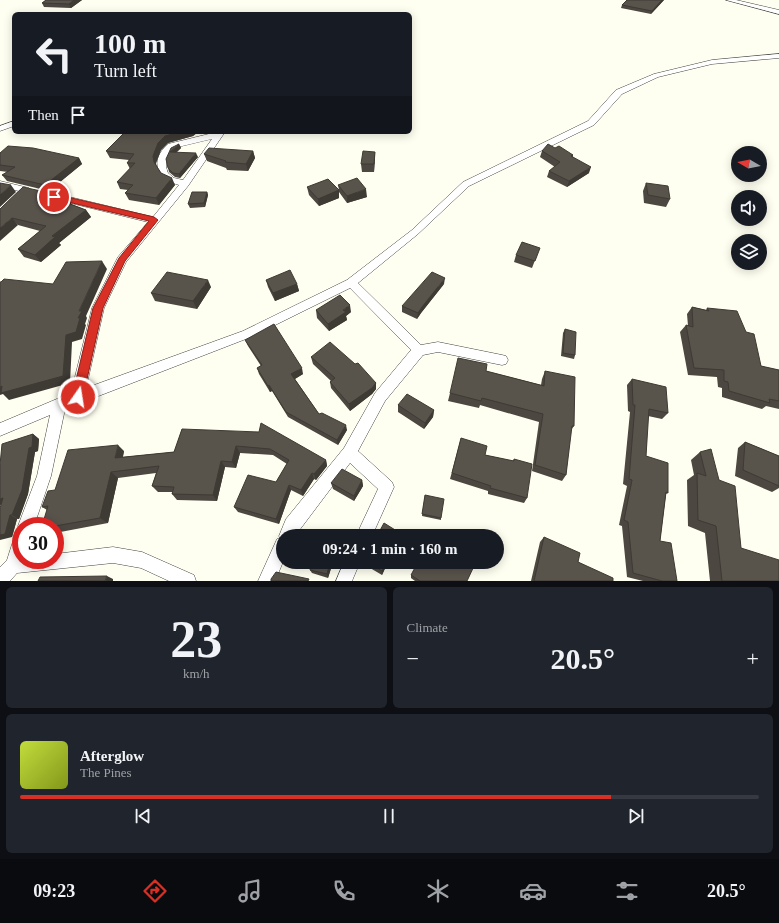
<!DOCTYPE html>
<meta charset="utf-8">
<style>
:root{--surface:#171b24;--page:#20242c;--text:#f1f3f6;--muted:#9ea1a6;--line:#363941;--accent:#d93025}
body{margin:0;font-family:"Times New Roman",serif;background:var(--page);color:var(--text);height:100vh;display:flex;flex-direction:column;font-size:15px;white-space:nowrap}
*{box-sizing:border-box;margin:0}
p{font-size:13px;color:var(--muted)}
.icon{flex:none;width:22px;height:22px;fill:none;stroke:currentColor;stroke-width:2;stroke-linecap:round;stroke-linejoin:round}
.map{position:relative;height:581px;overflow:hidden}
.side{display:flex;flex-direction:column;gap:6px;padding:6px;background:#0d0f14;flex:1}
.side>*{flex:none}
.banner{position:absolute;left:12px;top:12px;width:400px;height:122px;border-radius:6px;box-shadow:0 2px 10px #0003;background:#171b24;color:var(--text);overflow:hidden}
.needle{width:26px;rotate:280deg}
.tools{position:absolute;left:731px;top:146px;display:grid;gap:8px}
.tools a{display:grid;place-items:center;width:36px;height:36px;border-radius:50%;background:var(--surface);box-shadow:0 2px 10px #0003;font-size:20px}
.speed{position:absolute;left:12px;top:517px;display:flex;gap:8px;font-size:20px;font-weight:700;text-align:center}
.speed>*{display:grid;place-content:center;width:52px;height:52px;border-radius:50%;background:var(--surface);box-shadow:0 2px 10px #0003;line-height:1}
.speed .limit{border:6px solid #d22;background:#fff;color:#111}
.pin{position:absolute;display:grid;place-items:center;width:34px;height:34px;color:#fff;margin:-17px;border:2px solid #fff;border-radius:50%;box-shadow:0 1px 4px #0007}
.me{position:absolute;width:44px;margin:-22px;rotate:13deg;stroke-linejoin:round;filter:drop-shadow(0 0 3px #0008)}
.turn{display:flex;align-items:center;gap:14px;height:84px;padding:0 16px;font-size:18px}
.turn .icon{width:52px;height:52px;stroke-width:2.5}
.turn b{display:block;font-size:28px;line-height:34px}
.then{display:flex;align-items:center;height:38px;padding:0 16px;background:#0003;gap:8px;font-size:15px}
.big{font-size:30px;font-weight:600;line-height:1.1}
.side .tile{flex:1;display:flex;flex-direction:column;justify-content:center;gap:6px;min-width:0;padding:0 14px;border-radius:6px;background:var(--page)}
.side .dial{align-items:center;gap:0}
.dial b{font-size:52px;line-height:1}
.song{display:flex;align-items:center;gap:12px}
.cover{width:48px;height:48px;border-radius:6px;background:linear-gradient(135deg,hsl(70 70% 55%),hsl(70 70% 35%))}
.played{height:4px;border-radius:2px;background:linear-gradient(90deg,var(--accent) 80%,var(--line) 80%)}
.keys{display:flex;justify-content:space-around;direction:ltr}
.heat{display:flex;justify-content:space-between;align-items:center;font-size:22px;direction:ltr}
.side .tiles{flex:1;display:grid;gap:6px;grid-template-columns:1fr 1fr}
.tile:last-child{grid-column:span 2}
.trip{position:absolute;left:276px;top:529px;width:228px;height:40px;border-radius:20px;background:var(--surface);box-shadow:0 2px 10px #0003;font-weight:600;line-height:40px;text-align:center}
.tabs{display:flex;height:64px;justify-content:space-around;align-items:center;background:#090b0e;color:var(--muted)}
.tabs .icon{width:28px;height:28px}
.tabs .on{color:var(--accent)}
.tabs b{font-size:18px;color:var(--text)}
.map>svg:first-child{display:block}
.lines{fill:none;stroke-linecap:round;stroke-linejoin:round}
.minor-casing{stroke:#424242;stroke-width:1}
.minor{fill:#fff;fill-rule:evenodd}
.wall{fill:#4c4740}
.shaded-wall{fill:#3e3a34}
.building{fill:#58534b;stroke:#3e3a34}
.route{fill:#d93025;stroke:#8d1f18}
</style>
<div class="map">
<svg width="779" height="581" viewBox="0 0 779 581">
<rect width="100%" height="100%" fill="#fffff1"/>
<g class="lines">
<g class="minor-casing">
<path id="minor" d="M726 0H736L779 10V14Z
M779 54V58L712 64 658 77 622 94 594 125 469 186 418 234 358 283 421 345 438 342 502 355 506 356 508 360 506 364 502 365 438 352 423 355 385 401 358 451 392 482 394 487 372 536H356L378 489 350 463 295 536H283V562L275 581H258L277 539 280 538 279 536 286 519 344 448 375 393 411 350 350 288 251 337 65 409 51 476 34 526H21L20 532 18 526 37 476 50 415 0 436V423L71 393 92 308 118 257 148 222 50 198V194L53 193 153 217 179 185C157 179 149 161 168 144L217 132H225L188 186 126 262 104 308 86 388 243 331 347 280 412 230 463 182 588 121 616 90 654 74 712 60ZM212 139 183 180 174 178 168 173C164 164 166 154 174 148Z
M14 121V126L0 131V126Z
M0 181 29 188 31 190 3 216 0 217V209L19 191 0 187Z
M21 533V560H55V554L113 547 142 552 194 575 196 581H169L141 568 113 563 17 573 10 581H0V567L7 560 15 535Z
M344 562H360L352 581H336Z"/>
</g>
<use href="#minor" class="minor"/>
</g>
<path class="wall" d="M46 0H82L71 8 44 7 42 3Z
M627 0H664L651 14 621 8 622 5Z
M40 132H57L55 134H41Z
M125 132H198L193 136 168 143 161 150 156 163V166L161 173 175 185 159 205 129 200 125 193 128 190 120 189 117 182 130 169 127 163 129 160 110 158 106 151Z
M179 144 181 148 176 153 198 157 180 178 175 177 169 172 168 168Z
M555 148 573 155V157L589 173 567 187 547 177 549 171 555 167 540 157 542 151Z
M253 151 255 158 248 171 227 170 226 168 207 161 204 154Z
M375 152 374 172H362L361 164Z
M0 153 79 158 82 164 49 191 7 181 2 175 8 172 0 171Z
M646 183 670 199 666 207 644 203 643 191Z
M338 185 367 197 347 203 339 192V198L319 206 309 195 307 187 339 190Z
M207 192 208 195 205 207 190 208 188 204Z
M67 197 71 204 86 210 91 217 59 243 61 245 41 262 24 257 18 249 40 231 18 225 0 209Z
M516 255H537L532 268 514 262Z
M266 280 297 284 299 291 275 301 268 287Z
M444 284 421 313 417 319 402 312V306Z
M211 287 197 309 155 301 151 293Z
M692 307 706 310 707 308 746 332 761 366 779 370V409L766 406 762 409 722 397V388L718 387 717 377 688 375 680 332 686 325 688 326 687 314Z
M316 310 351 312 346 316 347 320 329 331 317 318Z
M565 329 575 355 574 359 561 356 563 333Z
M245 340 303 374 295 379 319 414 347 430 338 445 288 417 272 391 270 392 259 374 257 368 261 366 248 346Z
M311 357 376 383V389L372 394 350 411 331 388 330 382 331 381 313 364Z
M486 371 541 385 542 379 545 371 574 426 571 430 566 475 562 481 532 471 539 422 480 405 479 408 448 401 450 393Z
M632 379 668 413 662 419 648 416 646 456 668 493 666 494 660 541 677 581H643L627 577 622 526 619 525 627 486 623 484 630 412 628 411 627 385Z
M398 405 434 410 433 417 424 429 398 412Z
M182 429 326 460 327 466 316 480 314 479 303 496 291 490 279 524 238 512 234 507 276 482 287 464 273 455 240 453 236 468 225 467 217 501 177 500 172 494V492H158L152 486 156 473 118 478 108 523 55 533V526L47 510 42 507 55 490 124 451 123 457 174 452Z
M33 434 39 439 38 451 35 452 28 494 19 519H17L12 537 1 504 0 505V465Z
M461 438 485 455 513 461 514 459 527 498 524 503 488 494V491L450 479Z
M745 442 779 456V488L772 492 735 476 738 448Z
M700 452 719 480 741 548 779 581H710L705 533 688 526 687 480 694 475 691 460Z
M362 480 363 486 354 501 333 489 331 483Z
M425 495 441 518V520L422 516Z
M544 537 578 562 613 581H531L540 542Z
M312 562H333L328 578 312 573 310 570Z
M365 562H388L382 575 365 565Z
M411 575 467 581H415L411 578Z"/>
<path class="shaded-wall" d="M74 0H82L71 8 69 4Z
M662 0H664L651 14 652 11Z
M180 132H198L193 136 168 143 161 150 156 163 157 169 154 162 153 156 158 143 165 136Z
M179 144 181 148 172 156 170 152Z
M253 151 255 158 248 171 246 164Z
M375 152V159L374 172V164Z
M196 153 198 157 180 178 179 174Z
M79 158 82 164 49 191 45 185Z
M591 167 589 173 567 187 569 181Z
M172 178 175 185 159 205 156 198Z
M11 185 16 192 0 207V195Z
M366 189 367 197 347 203V196Z
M339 190V198L319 206 318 199Z
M207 192 208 195 205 207 204 203Z
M67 197 72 205 62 201Z
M86 210 91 217 59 243 61 245 41 262 35 255 52 236Z
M12 218 18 225 0 241V228Z
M102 261 107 269 86 316 87 318 85 324 86 325 82 339 72 342 70 383 9 400 3 394 0 395V387L66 335 78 318 79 311Z
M445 278 444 284 421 313 417 319 418 313 422 307Z
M208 280 211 287 197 309 193 301Z
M297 284 299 291 275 301 273 293Z
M350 305 351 312 346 316 347 320 329 331 328 324 343 310Z
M302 368 303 374 293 380 291 374Z
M376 383V389L372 394 350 411 349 404Z
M269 385 272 391 270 392 268 386Z
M434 410 433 417 424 429 425 423Z
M346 425 347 430 338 445 337 440Z
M33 434 39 439 38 451 35 452 28 494 19 519 12 515Z
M118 445 124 451 121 464 115 458Z
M236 446 240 453 236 468 232 462Z
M326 460 327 466 316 480 314 474Z
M221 461 225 467 217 501 213 495Z
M111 472 118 478 108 523 100 518Z
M312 473 314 479 303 496 301 490Z
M362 480 363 486 354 501V496Z
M289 485 291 490 279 524 276 519Z
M3 498 10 502 0 505V499Z
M10 515 17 519 12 537 0 540V535Z
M330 562H333L328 578 327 574Z
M386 562H388L382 575V571Z
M107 576 113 579V581H105Z"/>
<path class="building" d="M46 0H74L69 4 42 3Z
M627 0H662L652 11 622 5Z
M125 132H180L165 136 158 143 153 156 154 162 161 173 172 178 156 198 125 193 133 185 117 182 135 163H127L134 154 106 151Z
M179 144 170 152 196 153 179 174 173 173 168 168 166 159 171 148Z
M548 144 555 148 559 146 573 155 571 156 591 167 569 181 549 171 560 162 542 151Z
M8 146 33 148 79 158 45 185 2 175 15 167 0 165V153Z
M209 148 253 151 246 164 225 162 226 161 204 154Z
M363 151 375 152 374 164H361Z
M357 178 366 189 347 196 338 185Z
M328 179 339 190 318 199 307 187Z
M0 183 11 185 0 195Z
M646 183 668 186 670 199 648 195Z
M23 187 67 197 62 201 86 210 52 236 55 237 35 255 18 249 46 226 12 218 0 228V209Z
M192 192H207L204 203 188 204Z
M522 242 540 248 535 261 516 255Z
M102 261 79 311H82L78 318H80L76 332 66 335 63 376 1 393 2 386 0 387V282H1L4 279 53 284 66 262Z
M290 270 297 284 273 293 266 280Z
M167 272 208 280 193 301 151 293Z
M432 272 445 278 422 307 418 313 402 306Z
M340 295 350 305 343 310 346 312 328 324 316 310Z
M692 307 709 311 707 308 737 311 746 332 754 334 761 366 779 370V401L769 399 770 403 729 391 728 382 724 381V370L694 368 686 325 693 327Z
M274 324 302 368 291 374 319 414 322 413 346 425 337 440 286 412 269 385 268 386 257 368 262 365 245 340Z
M565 329 576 332 575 355 563 353Z
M330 342 355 364 358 363 376 383 372 388 349 404 330 382 335 378 311 357Z
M458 358 487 364 486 371 544 386 545 371 575 377 574 426H572L566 475 535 465 543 414 482 398 481 401 450 393Z
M632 379 666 387 668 413 649 409 646 456 668 463V493L666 492 660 541 671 543 677 581H662L633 573 628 522 624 520 632 480 629 479 635 405H633Z
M407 394 434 410 425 423 398 405Z
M261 423 326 460 314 474 312 473 301 490 289 485 276 519 234 507 248 475 276 482 289 460 270 449 236 446 232 462 221 461 213 495 172 494 174 487 152 486 159 466 111 472 100 518 55 526H42L48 506 42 507 48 491 55 490 68 450 118 445 115 458 174 452 182 429 259 432Z
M33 434 32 447 29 448 22 490 12 515H10L5 534 0 535V508L3 498 0 499V465L2 444Z
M461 438 487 446 485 455 514 461V459L532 464 527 498 490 488 491 486 452 473Z
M745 442 779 456V486L743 470Z
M711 449 719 480 735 486 741 548 779 560V581H722L716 526 698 520 697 473 706 476 700 452Z
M342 469 362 480 354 496 331 483Z
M425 495 444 499 441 518 422 514Z
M384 523 400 533 399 536H377Z
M320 534 327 536H320Z
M544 537 580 553 578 562 613 578V581H534Z
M312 562H330L327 574 310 570Z
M367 562H386L382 571Z
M418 562H468L474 566 467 581H420L411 575Z
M276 572 309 579 308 581H271V579Z
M107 576 105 581H38L40 577Z"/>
<path class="route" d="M54 194 154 217 158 220 125 261 103 308 83 397 81 400 78 401 74 400 72 397 93 308 119 258 149 221 51 198V195Z"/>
</svg>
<div class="tools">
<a><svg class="needle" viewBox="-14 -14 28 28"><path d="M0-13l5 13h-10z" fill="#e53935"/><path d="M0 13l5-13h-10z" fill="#9ea1a6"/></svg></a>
<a><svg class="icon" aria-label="sound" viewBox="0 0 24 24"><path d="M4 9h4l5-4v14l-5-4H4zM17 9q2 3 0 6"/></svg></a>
<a><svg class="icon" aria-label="layers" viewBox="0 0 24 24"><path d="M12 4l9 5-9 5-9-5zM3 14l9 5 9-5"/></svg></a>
</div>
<div class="speed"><div class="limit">30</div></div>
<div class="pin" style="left:54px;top:197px;background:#d93025"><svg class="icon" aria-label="arrive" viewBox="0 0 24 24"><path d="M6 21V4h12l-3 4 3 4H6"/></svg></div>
<svg class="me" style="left:78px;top:397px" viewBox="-20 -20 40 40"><circle r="17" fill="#d93025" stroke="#fff" stroke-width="3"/><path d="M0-11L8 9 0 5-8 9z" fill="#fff"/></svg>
<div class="trip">09:24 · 1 min · 160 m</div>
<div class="banner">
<div class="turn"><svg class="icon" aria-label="left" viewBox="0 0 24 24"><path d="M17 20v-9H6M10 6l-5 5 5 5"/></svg><div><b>100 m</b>Turn left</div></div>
<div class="then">Then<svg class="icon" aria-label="arrive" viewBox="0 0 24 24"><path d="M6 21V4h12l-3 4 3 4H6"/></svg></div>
</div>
</div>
<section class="side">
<div class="tiles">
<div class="tile dial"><b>23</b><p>km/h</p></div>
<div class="tile"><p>Climate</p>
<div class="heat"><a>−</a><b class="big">20.5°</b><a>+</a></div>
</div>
<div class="tile">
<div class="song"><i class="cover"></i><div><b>Afterglow</b><p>The Pines</p></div></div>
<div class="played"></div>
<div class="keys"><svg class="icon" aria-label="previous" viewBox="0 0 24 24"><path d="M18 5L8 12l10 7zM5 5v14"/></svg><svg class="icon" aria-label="pause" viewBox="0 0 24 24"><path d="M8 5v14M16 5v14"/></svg><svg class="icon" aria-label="next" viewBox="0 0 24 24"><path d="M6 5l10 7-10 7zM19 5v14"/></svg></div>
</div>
</div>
</section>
<nav class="tabs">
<b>09:23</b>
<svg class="icon on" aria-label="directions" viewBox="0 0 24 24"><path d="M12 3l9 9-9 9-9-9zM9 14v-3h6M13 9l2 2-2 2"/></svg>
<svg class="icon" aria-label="music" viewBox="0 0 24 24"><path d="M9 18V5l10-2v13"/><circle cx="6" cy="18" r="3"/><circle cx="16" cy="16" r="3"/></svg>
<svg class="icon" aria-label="phone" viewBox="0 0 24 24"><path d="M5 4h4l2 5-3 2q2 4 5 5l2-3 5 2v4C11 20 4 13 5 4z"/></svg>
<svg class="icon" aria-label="climate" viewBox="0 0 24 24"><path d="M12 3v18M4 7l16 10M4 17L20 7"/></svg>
<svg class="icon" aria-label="car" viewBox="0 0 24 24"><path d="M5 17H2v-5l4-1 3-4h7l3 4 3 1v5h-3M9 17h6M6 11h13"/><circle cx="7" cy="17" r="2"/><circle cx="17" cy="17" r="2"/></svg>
<svg class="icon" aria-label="filters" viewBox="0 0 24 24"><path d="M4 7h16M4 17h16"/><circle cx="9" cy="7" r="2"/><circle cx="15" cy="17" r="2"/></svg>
<b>20.5°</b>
</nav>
